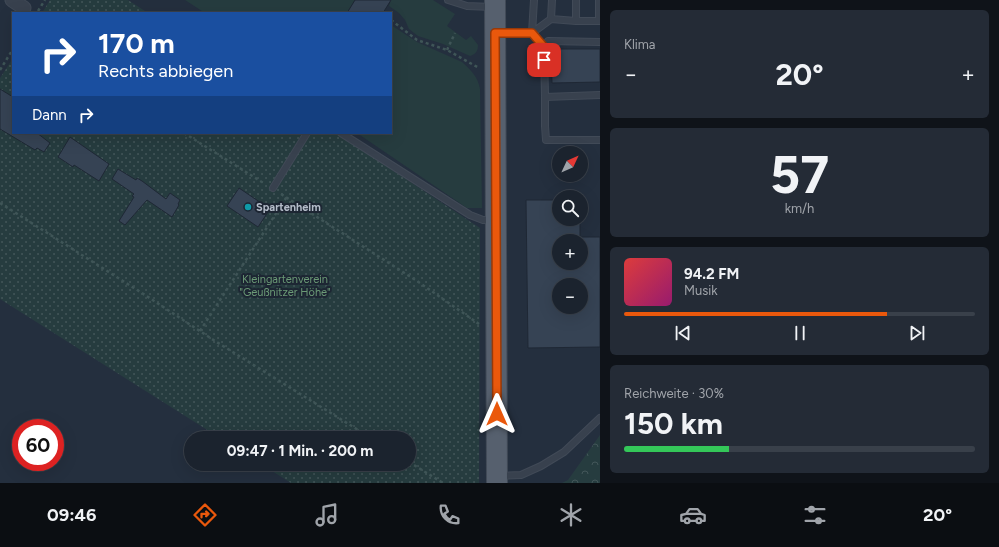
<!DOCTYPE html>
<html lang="de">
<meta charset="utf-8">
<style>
:root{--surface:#1b232e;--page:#242b36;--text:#f1f3f6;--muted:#a0a4aa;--line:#39404a;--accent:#ea580c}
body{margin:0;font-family:Figtree,sans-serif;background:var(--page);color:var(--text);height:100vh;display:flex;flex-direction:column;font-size:15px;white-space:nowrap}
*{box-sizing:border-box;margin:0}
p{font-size:13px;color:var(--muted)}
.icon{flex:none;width:22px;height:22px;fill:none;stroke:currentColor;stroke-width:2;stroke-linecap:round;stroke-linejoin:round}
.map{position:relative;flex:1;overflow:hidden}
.side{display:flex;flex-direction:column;gap:10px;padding:10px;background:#0f1319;width:399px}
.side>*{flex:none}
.banner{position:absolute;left:12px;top:12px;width:380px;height:122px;border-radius:0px;box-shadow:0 4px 16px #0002,0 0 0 1px var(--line);background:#1a4fa0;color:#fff;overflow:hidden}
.needle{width:26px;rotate:46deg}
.fabs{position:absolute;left:552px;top:146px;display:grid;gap:8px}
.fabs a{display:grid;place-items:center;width:36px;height:36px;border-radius:50%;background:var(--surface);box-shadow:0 4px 16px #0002,0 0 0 1px var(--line);font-size:20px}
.speed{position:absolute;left:12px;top:419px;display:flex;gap:8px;font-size:20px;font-weight:700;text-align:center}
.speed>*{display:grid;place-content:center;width:52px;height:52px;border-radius:50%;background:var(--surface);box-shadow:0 4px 16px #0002,0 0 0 1px var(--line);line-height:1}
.speed .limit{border:6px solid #d22;background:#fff;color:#111}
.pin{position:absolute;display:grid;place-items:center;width:34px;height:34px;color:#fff;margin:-17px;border-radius:8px;box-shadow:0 2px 6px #0006}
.me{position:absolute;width:44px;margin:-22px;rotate:0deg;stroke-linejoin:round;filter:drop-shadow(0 0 3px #0008)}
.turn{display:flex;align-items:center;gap:14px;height:84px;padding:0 20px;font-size:18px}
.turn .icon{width:52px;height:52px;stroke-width:2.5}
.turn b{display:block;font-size:28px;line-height:34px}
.then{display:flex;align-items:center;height:38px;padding:0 20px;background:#0003;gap:8px;font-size:15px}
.big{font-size:30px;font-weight:700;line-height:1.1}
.side .card{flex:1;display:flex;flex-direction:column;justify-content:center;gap:6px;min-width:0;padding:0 14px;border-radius:6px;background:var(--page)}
.side .dial{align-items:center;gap:0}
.dial b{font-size:52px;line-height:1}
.song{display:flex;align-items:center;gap:12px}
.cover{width:48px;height:48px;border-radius:6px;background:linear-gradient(135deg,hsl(0 70% 55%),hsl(320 70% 35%))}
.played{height:4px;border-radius:2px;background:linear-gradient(90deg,var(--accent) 75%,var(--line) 75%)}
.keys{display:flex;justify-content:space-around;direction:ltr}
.heat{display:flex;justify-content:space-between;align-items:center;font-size:22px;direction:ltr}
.charge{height:6px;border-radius:3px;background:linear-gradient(90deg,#34c759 30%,var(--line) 0)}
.trip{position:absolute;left:184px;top:431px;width:232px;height:40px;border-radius:20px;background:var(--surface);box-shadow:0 4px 16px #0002,0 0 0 1px var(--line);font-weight:700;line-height:40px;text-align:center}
.dock{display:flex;height:64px;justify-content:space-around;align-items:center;background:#0b0e12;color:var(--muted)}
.dock .icon{width:28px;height:28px}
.dock .active{color:var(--accent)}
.dock b{font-size:18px;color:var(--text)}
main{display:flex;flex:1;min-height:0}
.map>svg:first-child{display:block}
.grass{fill:#263c3f}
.forest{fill:url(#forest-crowns)}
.park{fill:url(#park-dots)}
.building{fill:#364354;stroke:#1f2835;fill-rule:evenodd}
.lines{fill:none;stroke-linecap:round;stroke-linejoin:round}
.lane-casing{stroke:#414a57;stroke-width:8}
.street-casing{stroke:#414a57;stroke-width:15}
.primary-casing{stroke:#414a57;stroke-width:22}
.path{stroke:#3f5557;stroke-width:2.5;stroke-dasharray:3 3;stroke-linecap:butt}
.lane{stroke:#38414e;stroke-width:6}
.street{stroke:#38414e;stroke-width:13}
.primary{stroke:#56606e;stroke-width:20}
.route-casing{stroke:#983908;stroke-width:10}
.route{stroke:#ea580c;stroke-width:7}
.culture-dot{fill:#0f9aa8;stroke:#1d2633;stroke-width:1.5}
.labels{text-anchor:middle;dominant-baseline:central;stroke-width:4;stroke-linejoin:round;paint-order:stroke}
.poi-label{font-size:11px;font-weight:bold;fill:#b4bcc9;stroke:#1d2633;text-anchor:start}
.park-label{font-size:11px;fill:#6b9a76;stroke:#1d2633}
</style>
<main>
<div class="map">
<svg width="600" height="483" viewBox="0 0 600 483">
<defs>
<pattern id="forest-crowns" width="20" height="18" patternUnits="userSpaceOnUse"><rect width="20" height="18" fill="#263c3f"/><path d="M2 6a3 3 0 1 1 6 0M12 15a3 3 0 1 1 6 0" fill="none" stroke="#435659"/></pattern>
<pattern id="park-dots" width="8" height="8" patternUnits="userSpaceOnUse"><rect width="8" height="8" fill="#263c3f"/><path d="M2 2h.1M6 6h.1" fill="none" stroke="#435659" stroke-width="1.8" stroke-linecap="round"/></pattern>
</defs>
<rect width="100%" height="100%" fill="#242f3e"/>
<path class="grass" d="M185 0H355L347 13H205Z
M391 0H433L455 14 447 26 466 40 471 36 478 45C478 51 476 54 470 56L443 44 418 36 409 29 405 20 399 13 389 6Z
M391 25 417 42 462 62C471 70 478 77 480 89L482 208H467L357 133H391Z"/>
<path class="forest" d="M600 435V483H562L568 480Z"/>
<path class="park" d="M50 0H128L148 13H42Z
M13 58V133H336L480 228 479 483H291L261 464H409V438H220L0 299V78Z"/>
<path class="building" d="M355 0H391L383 13H347Z
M551 49H600V82L552 83Z
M0 89 13 97V133H37L50 143 44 152 37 148 35 150 0 129Z
M70 137 109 164 99 181 74 165 73 167 58 157Z
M118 169 136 180 137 178 142 181 166 199 170 193 180 200 178 204 179 205 172 217 147 200 125 225 119 221 134 197 132 196 134 194 112 179Z
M239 188 270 209 258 227 227 206Z
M526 200H559V219H580V237H600V347L528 348ZM559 241H581V263H559ZM559 285H581V307H559Z"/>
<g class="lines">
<g class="lane-casing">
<path id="lane" d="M448 0 467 6 492 7
M534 0 532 33 551 19 552 0
M576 0V21H599V0
M551 19 576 21
M497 33H532L544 47 545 97
M544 47 548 41 600 42
M600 95 545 97V126L546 140H600
M341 133 470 215 483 220H492
M273 188 307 133
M499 476 521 475 541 466 564 452 600 418"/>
</g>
<g class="street-casing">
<path id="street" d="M12 0 24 8"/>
</g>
<g class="primary-casing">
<path id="primary" d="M495 0 497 483"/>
</g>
<path class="path" d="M38 11 45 0
M391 20 417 40 447 50 479 68
M447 50 455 33
M0 70 13 49
M184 133 265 184
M281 194 417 281 479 324
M0 203 145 295 215 341 371 438
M200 331 286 198
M409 462 443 483"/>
<use href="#lane" class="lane"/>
<use href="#street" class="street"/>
<use href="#primary" class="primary"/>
</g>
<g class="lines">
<g class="route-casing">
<path id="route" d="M497 414 495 33H532L544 47V60"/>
</g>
<use href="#route" class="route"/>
</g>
<circle class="culture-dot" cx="248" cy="207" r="4"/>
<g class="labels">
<g class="poi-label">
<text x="256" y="207">Spartenheim</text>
</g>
<g class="park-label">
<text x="285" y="279">Kleingartenverein<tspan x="285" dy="13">"Geußnitzer Höhe"</tspan></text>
</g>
</g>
</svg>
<div class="fabs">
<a><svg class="needle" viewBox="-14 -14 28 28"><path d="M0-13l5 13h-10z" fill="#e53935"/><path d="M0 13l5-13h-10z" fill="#a0a4aa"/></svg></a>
<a><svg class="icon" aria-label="search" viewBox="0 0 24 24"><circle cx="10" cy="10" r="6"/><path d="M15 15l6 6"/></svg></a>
<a>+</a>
<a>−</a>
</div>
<div class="speed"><div class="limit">60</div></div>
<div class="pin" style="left:544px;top:60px;background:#d93025"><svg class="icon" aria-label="arrive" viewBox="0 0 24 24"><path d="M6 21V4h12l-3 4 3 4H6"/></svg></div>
<svg class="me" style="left:497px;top:414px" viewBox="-20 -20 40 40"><path d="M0-17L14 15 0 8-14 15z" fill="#ea580c" stroke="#fff" stroke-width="4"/></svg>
<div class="trip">09:47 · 1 Min. · 200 m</div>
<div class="banner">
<div class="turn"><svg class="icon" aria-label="right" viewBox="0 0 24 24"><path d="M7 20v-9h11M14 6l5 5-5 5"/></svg><div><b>170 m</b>Rechts abbiegen</div></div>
<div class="then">Dann<svg class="icon" aria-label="right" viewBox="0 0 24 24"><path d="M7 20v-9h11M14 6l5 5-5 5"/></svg></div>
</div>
</div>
<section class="side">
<div class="card"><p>Klima</p>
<div class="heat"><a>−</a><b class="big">20°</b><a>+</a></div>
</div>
<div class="card dial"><b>57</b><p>km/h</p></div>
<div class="card">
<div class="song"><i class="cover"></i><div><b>94.2 FM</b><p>Musik</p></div></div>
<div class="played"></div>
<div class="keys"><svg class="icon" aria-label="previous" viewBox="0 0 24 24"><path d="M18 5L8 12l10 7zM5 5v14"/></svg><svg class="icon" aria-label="pause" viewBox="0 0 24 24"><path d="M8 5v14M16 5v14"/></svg><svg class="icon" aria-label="next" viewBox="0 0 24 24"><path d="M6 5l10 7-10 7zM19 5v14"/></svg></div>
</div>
<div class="card"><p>Reichweite · 30%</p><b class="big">150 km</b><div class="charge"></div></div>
</section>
</main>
<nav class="dock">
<b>09:46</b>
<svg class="icon active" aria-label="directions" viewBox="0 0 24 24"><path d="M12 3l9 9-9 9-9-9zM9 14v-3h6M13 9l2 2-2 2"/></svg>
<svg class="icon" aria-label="music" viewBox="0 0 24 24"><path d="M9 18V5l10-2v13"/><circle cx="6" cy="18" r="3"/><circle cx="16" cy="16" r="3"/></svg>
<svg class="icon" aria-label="phone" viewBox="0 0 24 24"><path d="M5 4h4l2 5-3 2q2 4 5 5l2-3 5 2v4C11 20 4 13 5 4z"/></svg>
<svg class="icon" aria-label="climate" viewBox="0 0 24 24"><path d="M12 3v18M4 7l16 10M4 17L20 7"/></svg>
<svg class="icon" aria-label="car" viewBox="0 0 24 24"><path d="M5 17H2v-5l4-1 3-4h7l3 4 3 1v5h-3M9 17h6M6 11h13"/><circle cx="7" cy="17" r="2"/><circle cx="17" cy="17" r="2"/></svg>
<svg class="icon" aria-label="filters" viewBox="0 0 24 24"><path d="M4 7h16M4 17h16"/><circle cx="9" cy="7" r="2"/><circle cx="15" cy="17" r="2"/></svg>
<b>20°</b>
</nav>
